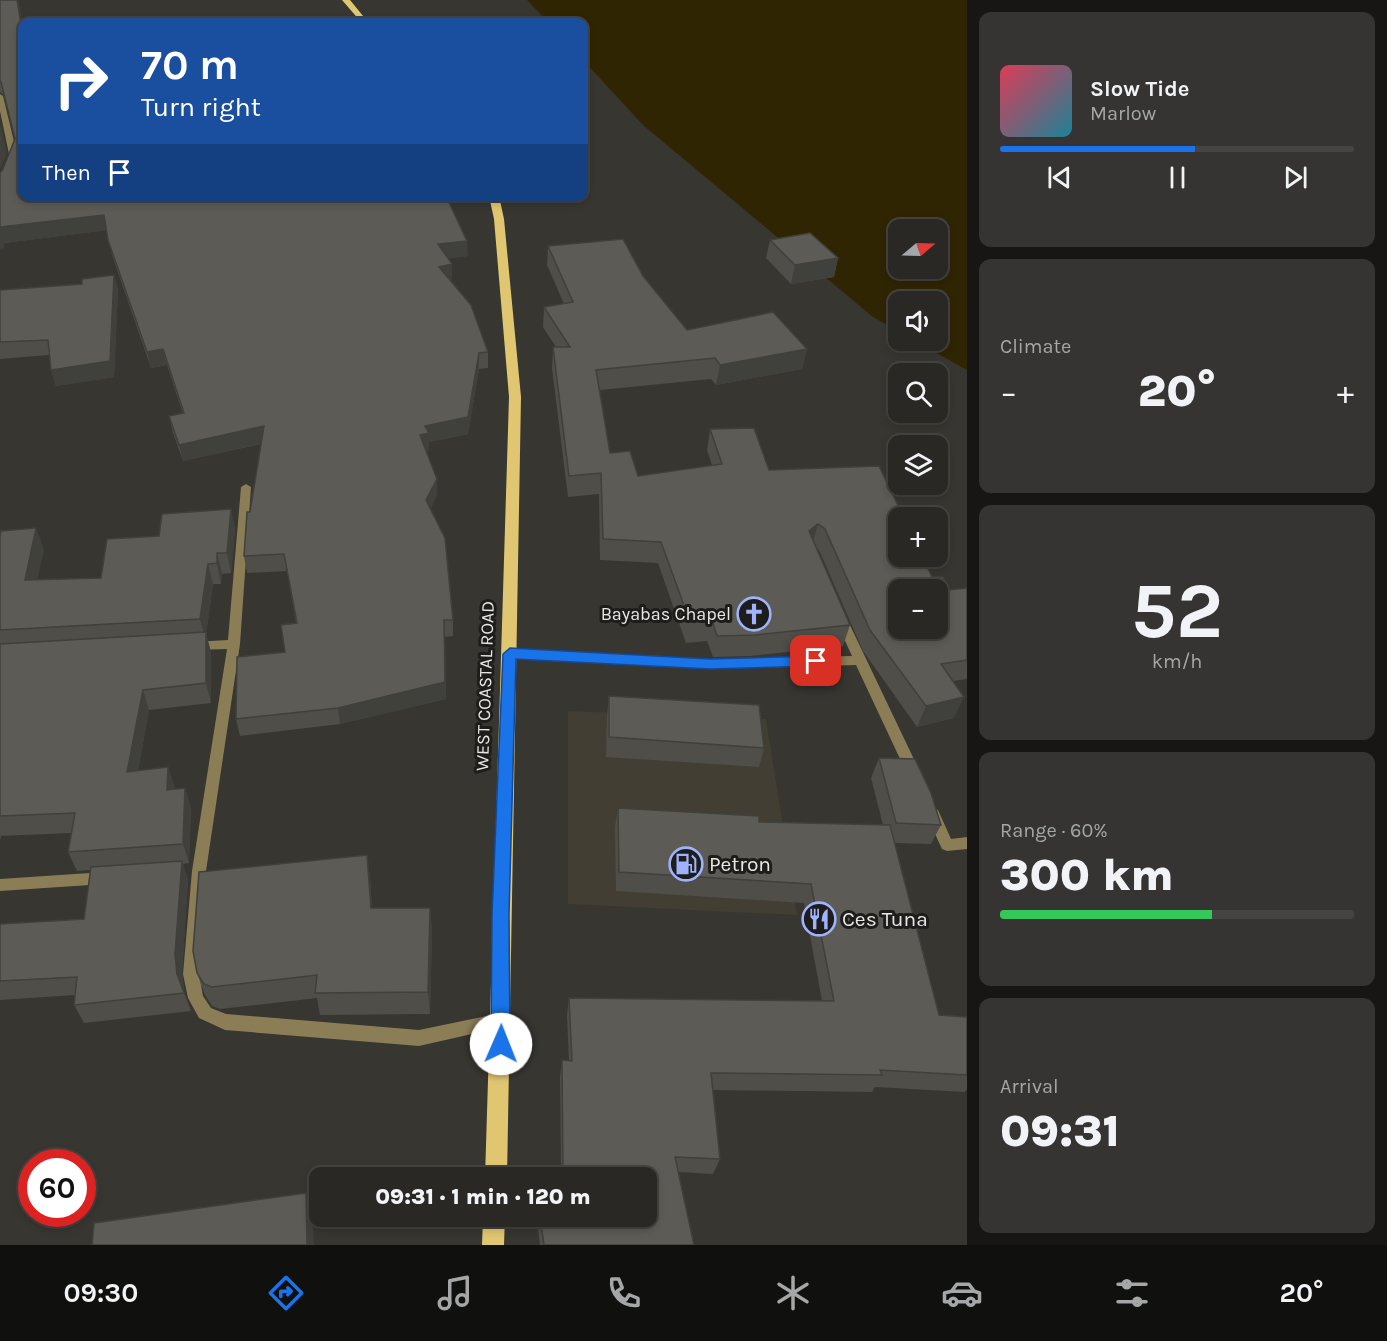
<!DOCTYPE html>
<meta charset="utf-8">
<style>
:root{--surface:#292825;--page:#353432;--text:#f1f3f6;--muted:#a5a6a7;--line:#454442;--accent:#1a73e8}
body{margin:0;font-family:Karla,sans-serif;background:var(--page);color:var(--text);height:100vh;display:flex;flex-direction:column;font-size:22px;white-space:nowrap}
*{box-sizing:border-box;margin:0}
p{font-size:20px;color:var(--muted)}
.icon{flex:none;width:33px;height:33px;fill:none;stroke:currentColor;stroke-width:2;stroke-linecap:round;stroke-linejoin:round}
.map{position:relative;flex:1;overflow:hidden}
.side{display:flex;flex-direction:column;gap:12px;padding:12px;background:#171614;width:420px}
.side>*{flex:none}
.hud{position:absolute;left:18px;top:18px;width:570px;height:183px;border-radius:12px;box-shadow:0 3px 9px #0003,0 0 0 2px var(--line);background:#1a4fa0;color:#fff;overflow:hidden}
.needle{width:39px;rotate:71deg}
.buttons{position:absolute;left:888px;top:219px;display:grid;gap:12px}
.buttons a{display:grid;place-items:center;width:60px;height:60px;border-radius:12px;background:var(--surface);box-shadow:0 3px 9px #0003,0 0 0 2px var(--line);font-size:30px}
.speed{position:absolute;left:18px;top:1149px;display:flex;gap:12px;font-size:30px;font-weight:700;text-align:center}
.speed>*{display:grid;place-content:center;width:78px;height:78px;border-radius:50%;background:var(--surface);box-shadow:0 3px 9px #0003,0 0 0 2px var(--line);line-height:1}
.speed .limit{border:9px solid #d22;background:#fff;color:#111}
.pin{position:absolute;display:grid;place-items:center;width:51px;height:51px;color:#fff;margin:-26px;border-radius:12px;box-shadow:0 3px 9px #0006}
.me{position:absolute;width:66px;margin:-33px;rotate:1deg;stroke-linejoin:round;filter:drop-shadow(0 0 4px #0008)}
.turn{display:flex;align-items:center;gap:21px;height:126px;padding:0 24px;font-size:27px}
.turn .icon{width:78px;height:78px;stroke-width:2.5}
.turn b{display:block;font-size:42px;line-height:51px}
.then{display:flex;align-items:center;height:57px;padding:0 24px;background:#0003;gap:12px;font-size:22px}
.big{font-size:45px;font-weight:800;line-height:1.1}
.side .tile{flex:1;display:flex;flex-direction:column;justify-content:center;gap:9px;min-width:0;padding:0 21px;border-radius:12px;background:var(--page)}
.side .dial{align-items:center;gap:0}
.dial b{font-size:78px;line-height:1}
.song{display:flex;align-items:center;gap:18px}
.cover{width:72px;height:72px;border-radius:9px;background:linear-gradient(135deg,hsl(350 70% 55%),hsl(190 70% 35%))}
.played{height:6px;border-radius:3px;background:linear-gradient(90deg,var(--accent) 55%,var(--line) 55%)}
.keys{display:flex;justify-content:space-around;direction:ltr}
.heat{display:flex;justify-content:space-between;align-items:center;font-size:33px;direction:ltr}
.charge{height:9px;border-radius:4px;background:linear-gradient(90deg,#34c759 60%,var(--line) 0)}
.trip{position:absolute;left:309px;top:1167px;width:348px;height:60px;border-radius:12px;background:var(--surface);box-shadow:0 3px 9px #0003,0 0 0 2px var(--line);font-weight:800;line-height:60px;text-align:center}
.tabs{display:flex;height:96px;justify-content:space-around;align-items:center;background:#10100f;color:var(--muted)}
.tabs .icon{width:42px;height:42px}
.tabs .selected{color:var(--accent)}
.tabs b{font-size:27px;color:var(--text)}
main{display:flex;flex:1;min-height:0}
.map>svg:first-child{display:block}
.built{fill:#423e34}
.water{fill:#2f2503;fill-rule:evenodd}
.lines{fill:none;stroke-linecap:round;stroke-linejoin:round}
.street{fill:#8b7e57;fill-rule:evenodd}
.primary{fill:#e1c671;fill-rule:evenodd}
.wall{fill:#4f4e49}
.shaded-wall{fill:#40403c}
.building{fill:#5c5b55;stroke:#40403c;stroke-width:1.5;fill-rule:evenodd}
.route{fill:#1a73e8;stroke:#114b97;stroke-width:1.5}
.labels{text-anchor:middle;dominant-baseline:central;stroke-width:6;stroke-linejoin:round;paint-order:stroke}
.poi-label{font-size:18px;fill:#e8e7e4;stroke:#1e1d1b;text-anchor:end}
.street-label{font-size:18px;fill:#e8e7e4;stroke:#1e1d1b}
.near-poi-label{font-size:21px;fill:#e8e7e4;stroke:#1e1d1b;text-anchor:start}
</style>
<main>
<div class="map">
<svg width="967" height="1245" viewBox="0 0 967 1245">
<rect width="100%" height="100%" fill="#373631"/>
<path class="built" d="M568 711 766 719 797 915 568 904Z"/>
<path class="water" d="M527 0H967V370L915 341 938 340V302H898V331L873 317 643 125 584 61V22H548ZM898 230H938V268H898Z"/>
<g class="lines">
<path class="street" d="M0 94 3 96 17 154 4 185 0 187V176L9 154 0 111Z
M246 484 251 487 240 644 206 871 199 974 203 996 211 1008 226 1014 419 1030 501 1013 507 1016 509 1021 507 1026 419 1046 225 1030 199 1018 188 998 183 974 192 871 227 649 193 650 187 646 193 642 228 640 241 487Z
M842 617 848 621 921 774 919 778 914 779 909 778 856 665 710 669 510 659 506 657 504 654 506 651 510 649 710 659 852 656 836 621Z
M933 808 938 810 951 839 967 837V849L947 851 942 849 926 814 928 810Z
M105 872 110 874 112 878 110 882 105 884 0 891V879Z"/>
<path class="primary" d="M342 0H350L368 22H361Z
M489 196H499L504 219 521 397 507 1178H485L509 397 494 219Z
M483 1216H505L504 1245H482Z"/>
</g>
<path class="wall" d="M0 0H18L22 24V196H446L468 256 448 258 452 280H450L488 352V368L479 369 468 434 429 442V450L426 451 437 495 430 509 453 620V636L445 637 446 699 340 724 240 736 236 719 285 652 296 623 287 571 247 573 244 556 261 444 183 461 173 433 169 416 183 414 167 365 151 368 112 255 107 230 4 243V248L2 171 15 139 4 95 0 92Z
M770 240 838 258 834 277 791 284 766 258Z
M548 246 643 276 687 330 807 349 802 369 716 385 711 379 600 390 610 453 638 476 712 465 707 450 710 429 769 470 932 577 949 590 967 588V679L953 681 954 718 917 727 863 651 819 550 816 548 850 625 843 646 750 656 713 657 707 641 686 643 658 563 600 560 599 494 568 497 552 368 553 347H556L543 327 544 307 564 304 547 265Z
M114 275 118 290 114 377 56 386 51 370 49 355 0 359V290L82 284Z
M231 509 235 530 231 573 222 574 221 584H213L206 634 211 652V703L149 710 138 771 175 787V789L185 788 191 808 189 863 183 864 188 880 182 972 184 992 191 1011 84 1023 74 1005 75 995 0 1000V924L84 919 90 870 77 871 68 852 71 833 1 836 0 841V536L44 549 37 580 101 578 159 536Z
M609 696 764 748 759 767 606 757 607 716Z
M879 758 941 825 931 844 894 843 939 1015 967 1017V1089L965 1092 875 1087 872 1092 713 1090 720 1159 713 1174 678 1172 694 1245H540L538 1229 540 1216H646V1178H556L557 1170H561L560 1077 562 1060 569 1061 567 1015 569 998 822 1001 804 903 616 891 615 827 618 808 759 822 883 825 871 778Z
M367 855 370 879 372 908H430L432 931 430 1014 320 1015 317 998 220 1009 212 1006 205 995 197 973Z"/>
<path class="shaded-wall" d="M17 0H18L22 24V29Z
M0 122 7 154 0 170Z
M104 215 108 230 4 243V248L0 249V227Z
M467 241 468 256 439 260 438 244Z
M838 258 834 277 791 284 795 265Z
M452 264V280L440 282 439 267Z
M114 275 118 290 114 377 56 386 51 370Z
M163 349 167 365 151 368 147 352Z
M807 349 802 369 716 385 720 365Z
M479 353V369L468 434 429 442V450L420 452V435Z
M264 426 267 442 183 461 179 445Z
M437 479V495L427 517 426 500Z
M231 509 235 530 231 573 227 553Z
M818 524 812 545 809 531Z
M36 528 44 549 33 600 25 580Z
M217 553 222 574 221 584 217 563Z
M208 564 213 584 206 634 211 652V703L206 683 205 639 200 619Z
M444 620 446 699 340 724 338 708Z
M143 690 149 710 134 792 127 772Z
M964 697 954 718 917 727 926 706Z
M168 767 175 787 174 810 167 790Z
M185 788 191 808 189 863 183 844Z
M367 855 370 879 374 931 371 908Z
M182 861 188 880 182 972 184 992 191 1011 177 974 175 954Z
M430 908 432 931 430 1014 428 992Z
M306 1193 312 1213 314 1245H307Z"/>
<path class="building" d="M0 0H17L22 29V196H200L203 197 208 196H446L467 241 438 244 452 264 439 267 471 305 488 352 479 353 468 417 425 426 429 433 420 435 437 479 426 500 445 538 453 620H444L445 682 338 708 236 719 237 657 285 652 281 625 297 623 284 554 244 556 247 512H250L264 426 179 445 169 416 184 413 163 349 147 352 108 240 104 215 0 227V172L2 171 15 139 1 82 0 81Z
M0 128 2 139 0 145Z
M810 233 838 258 795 265 770 240Z
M623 239 643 276 687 330 773 312 807 349 720 365 715 358 596 370 610 453 630 451 638 476 722 464 710 429 754 428 769 470 879 466 904 518H898V556H922L932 577H943L949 590 967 588V660L941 664 964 697 926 706 870 630 825 529 818 524 809 531 850 625 755 635 717 636 712 620 690 622 661 542 603 539 601 473 569 476 553 347H570L544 307 573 302 548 246ZM898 590H938V628H898Z
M114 275 110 361 51 370 48 340 0 342V290L82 284V279Z
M231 509 227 553H217V563L208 564 200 619 0 630V536L1 531 36 528 25 580 101 578 107 539 159 536 162 514Z
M206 632V683L143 690 127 772 168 767 167 790 185 788 183 844 68 852 75 813 0 816V644Z
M609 696 759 705 764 748 609 737Z
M879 758 915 759 931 793 941 825 896 823Z
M618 808 759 816V822L890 825 939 1015 967 1017V1075L880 1070 882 1075 711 1073 720 1159 675 1157 694 1245H544L540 1216H646V1178H557V1170H563L562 1060 572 1061 569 998 834 1001 811 884 619 872Z
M367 855 371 908H430L428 992 315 993 317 975 212 987 204 984 197 973 193 951 199 872Z
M182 861 175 954 177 974 184 993 74 1005 77 977 0 981V924L84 919 91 867Z
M306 1193 307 1245H92L94 1223Z"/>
<path class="route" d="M510 648 710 659 816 656 823 661 816 666 710 669 516 659 509 914 510 1044 507 1050 501 1053 494 1050 491 1044 492 914 503 654Z"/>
<defs>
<g id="church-ring" transform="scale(1.725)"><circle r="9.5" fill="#1e1d1b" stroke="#9fb3fd" stroke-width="1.5"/><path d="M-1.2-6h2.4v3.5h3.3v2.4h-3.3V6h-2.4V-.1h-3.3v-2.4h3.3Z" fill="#9fb3fd"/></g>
<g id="fuel-ring" transform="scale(1.725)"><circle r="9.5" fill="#1e1d1b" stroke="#9fb3fd" stroke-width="1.5"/><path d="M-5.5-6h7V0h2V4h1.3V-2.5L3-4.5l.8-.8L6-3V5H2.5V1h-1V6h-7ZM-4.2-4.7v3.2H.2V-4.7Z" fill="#9fb3fd"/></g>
<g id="restaurant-ring" transform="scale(1.725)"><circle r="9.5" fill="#1e1d1b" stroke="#9fb3fd" stroke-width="1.5"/><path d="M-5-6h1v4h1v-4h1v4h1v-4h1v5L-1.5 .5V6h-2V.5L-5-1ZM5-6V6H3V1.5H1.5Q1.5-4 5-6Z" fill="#9fb3fd"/></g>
</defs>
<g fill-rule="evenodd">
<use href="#church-ring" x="754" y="614"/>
<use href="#fuel-ring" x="686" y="864"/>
<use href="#restaurant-ring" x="819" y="919"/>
</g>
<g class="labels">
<g class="poi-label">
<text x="731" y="614">Bayabas Chapel</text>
</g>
<g class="street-label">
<text transform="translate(485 686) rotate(-88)">WEST COASTAL ROAD</text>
</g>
<g class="near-poi-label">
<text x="709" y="864">Petron</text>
<text x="842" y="919">Ces Tuna</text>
</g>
</g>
</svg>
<div class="buttons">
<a><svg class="needle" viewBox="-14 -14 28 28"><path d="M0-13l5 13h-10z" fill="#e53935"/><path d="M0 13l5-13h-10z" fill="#a5a6a7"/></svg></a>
<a><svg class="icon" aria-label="sound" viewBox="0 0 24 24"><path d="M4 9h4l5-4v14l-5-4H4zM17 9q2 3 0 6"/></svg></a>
<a><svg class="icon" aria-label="search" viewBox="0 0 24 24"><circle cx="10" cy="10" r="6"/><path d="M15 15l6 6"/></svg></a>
<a><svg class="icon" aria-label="layers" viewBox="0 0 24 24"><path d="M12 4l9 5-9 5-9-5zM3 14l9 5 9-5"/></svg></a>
<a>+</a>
<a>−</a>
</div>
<div class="speed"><div class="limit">60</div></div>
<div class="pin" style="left:816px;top:661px;background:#d93025"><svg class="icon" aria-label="arrive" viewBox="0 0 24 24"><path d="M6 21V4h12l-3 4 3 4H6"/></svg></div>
<svg class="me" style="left:501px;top:1044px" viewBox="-20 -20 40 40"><circle r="19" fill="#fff"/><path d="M0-13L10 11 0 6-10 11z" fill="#1a73e8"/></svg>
<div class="trip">09:31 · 1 min · 120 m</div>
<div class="hud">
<div class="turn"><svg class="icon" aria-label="right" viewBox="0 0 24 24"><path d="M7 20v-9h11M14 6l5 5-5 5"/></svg><div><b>70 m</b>Turn right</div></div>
<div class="then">Then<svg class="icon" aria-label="arrive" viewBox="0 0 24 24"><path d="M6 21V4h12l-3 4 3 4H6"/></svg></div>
</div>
</div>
<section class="side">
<div class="tile">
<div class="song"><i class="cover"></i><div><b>Slow Tide</b><p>Marlow</p></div></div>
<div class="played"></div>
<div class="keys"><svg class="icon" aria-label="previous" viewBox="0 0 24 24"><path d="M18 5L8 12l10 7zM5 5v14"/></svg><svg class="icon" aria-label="pause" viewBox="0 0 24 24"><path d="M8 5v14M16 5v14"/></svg><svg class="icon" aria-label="next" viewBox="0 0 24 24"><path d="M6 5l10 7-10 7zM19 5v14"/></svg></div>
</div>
<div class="tile"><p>Climate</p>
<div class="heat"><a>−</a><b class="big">20°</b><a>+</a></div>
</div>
<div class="tile dial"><b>52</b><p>km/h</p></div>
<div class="tile"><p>Range · 60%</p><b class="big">300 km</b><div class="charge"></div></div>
<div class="tile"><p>Arrival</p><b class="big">09:31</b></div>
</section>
</main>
<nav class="tabs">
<b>09:30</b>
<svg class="icon selected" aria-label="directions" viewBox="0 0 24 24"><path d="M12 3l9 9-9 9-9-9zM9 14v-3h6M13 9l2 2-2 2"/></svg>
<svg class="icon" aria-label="music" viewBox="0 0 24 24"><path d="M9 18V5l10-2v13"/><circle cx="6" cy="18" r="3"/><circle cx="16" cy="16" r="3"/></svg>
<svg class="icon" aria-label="phone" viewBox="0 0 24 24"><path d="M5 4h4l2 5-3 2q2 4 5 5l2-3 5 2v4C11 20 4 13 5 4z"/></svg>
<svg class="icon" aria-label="climate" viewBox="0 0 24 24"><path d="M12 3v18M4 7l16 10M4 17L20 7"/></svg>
<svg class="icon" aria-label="car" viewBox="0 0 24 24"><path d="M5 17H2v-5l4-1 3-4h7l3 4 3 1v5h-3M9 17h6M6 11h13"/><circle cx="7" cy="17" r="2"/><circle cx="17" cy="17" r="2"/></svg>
<svg class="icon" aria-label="filters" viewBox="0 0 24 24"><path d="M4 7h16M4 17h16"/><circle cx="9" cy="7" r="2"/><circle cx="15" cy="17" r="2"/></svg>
<b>20°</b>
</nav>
